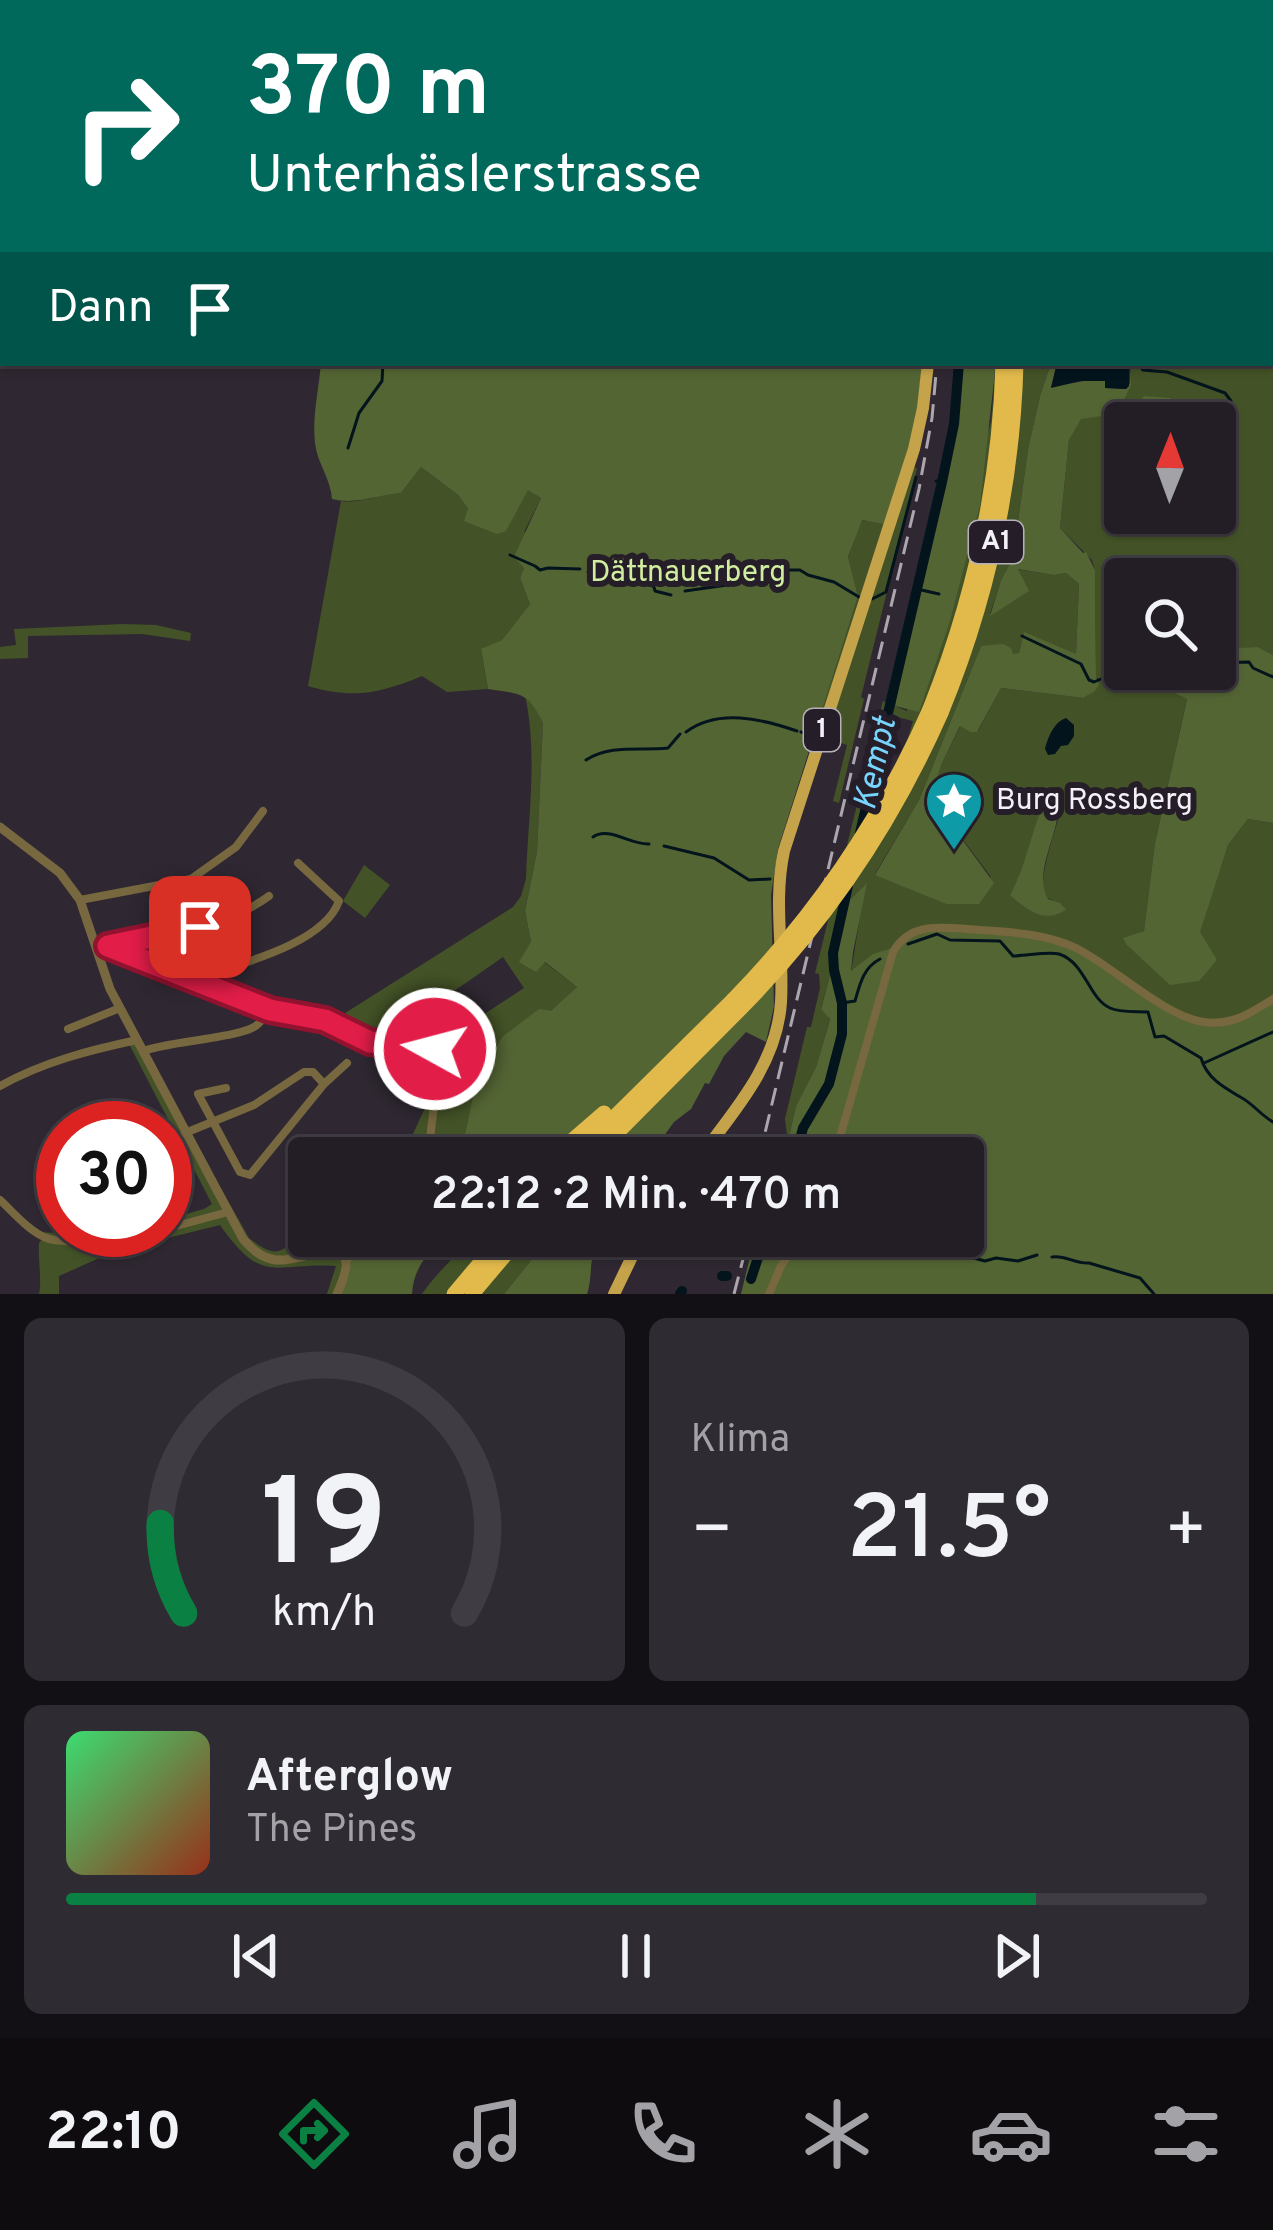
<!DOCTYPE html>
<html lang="de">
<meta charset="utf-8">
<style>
:root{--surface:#231e26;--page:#2f2b32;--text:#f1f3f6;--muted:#a3a2a7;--line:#403c43;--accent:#0b8043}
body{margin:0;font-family:Overpass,sans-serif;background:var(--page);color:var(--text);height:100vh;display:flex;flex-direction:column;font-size:45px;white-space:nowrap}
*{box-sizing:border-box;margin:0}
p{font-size:39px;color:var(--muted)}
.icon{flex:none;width:66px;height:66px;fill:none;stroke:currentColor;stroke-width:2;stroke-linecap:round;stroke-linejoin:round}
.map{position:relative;height:1294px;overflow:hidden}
.side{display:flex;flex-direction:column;gap:24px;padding:24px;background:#131015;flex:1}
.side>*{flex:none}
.banner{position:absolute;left:0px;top:0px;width:1275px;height:366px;box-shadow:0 3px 9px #0004,0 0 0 3px var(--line);background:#00695c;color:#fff;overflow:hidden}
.needle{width:78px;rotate:1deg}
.fabs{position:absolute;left:1104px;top:402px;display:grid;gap:24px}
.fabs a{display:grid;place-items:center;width:132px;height:132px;border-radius:12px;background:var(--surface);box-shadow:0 3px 9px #0004,0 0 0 3px var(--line);font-size:60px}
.speed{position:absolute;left:36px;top:1101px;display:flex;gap:24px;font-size:60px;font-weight:700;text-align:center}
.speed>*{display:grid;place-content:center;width:156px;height:156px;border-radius:50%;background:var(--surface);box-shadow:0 3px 9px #0004,0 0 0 3px var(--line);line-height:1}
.speed .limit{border:18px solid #d22;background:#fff;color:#111}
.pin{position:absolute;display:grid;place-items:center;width:102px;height:102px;color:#fff;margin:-51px;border-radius:24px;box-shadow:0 6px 18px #0006}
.me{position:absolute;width:132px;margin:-66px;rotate:277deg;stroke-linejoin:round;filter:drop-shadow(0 0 9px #0008)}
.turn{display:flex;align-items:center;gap:42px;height:252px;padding:0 48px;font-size:54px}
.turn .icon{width:156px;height:156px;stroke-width:2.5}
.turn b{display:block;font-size:84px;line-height:102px}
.then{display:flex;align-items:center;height:114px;padding:0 48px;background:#0003;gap:24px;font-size:45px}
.big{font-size:90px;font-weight:600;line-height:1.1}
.side .tile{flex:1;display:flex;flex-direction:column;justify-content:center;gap:18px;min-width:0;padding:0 42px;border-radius:18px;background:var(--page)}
.side .dial{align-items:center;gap:0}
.dial svg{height:312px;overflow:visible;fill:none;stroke:var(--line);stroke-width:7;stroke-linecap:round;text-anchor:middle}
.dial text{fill:var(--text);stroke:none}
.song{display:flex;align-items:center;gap:36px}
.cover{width:144px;height:144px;border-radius:18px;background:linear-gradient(135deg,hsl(140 70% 55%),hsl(10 70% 35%))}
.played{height:12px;border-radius:6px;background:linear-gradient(90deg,var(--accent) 85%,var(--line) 85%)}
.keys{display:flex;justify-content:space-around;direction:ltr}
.heat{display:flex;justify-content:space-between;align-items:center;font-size:66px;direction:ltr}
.side .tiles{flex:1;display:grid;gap:24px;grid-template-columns:1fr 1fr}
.tile:last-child{grid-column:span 2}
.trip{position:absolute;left:288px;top:1137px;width:696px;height:120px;border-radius:12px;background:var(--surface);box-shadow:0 3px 9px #0004,0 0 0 3px var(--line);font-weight:600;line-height:120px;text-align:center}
.menu{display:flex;height:192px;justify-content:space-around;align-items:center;background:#0e0c0f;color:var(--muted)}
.menu .icon{width:84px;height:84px}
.menu .active{color:var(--accent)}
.menu b{font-size:54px;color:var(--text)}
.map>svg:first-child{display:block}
.green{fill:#445327;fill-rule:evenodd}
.forest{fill:#546534}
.water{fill:#03141d}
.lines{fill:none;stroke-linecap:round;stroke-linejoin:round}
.stream{stroke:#03141d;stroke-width:3}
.river{stroke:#03141d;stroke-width:10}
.minor{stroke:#77683f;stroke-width:8}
.tertiary{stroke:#77683f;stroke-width:9}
.primary{stroke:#c4a34a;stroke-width:12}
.motorway{stroke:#e2ba4c;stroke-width:15}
.rail{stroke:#aca7af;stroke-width:3;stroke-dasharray:18 9;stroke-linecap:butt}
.motorway-bridge{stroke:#e2ba4c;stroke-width:15}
.route-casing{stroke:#92132f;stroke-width:30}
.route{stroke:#e11d48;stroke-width:21}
.labels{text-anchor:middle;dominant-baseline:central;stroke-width:12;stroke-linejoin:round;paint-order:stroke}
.shield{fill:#251e28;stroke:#b6b1b9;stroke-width:3}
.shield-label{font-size:27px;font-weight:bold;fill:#f4f0f7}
.park-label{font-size:30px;fill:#d1eea0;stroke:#251e28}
.poi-label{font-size:30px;fill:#f4f0f7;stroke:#251e28;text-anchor:start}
.water-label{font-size:33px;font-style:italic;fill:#78d4fc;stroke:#251e28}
</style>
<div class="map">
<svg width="1273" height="1294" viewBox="0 0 1273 1294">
<rect width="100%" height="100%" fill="#2f2832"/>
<path class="green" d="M1031 0H1273V655L1258 647 1215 648V579H1125V669H1168L1166 681 1187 698 1155 843 1144 931 1123 939 1199 932 1228 845 1248 819 1273 823V1004L1269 1002 1248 1015 1215 1023 896 947 851 973 865 885 850 901 821 1008 830 1018 816 1067 796 1106 789 1136 777 1158 787 1135 785 1119 807 1027H811L820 988 819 974 815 973 883 701 907 711 991 422 996 363H1051L1040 396 1028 449 1013 558 1001 580 990 614 1028 591 1016 569 1054 575 1066 573 1079 584 1076 655 1024 633 1019 653 1013 655 981 646 919 800 875 874 946 904 991 877 931 797 942 763 961 725 978 731 1001 688 1083 698 1094 692 1099 679 1096 677 1095 570 1092 560 1060 528 1069 440 1080 419 1095 416 1131 385V363H1272V3H1033ZM1171 398 1183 409 1174 423H1215V513H1125V423H1143L1140 403ZM897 717 913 721 890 799 876 794ZM1059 816C1055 833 1036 883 1046 897 1048 898 1062 905 1064 906L1010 895Z
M909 466 917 468 915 478 861 697 864 699 839 803 833 801 847 745 813 734 858 596 848 558 861 520 883 523Z
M421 467 458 495 468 509 506 530 528 489 541 498 525 530 524 568 520 578 530 604 502 640 481 650 488 689 447 692 422 676C379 694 352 699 308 686L341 501C360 504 381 494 401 493Z
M123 624 156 625 191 633 190 641 142 634 28 636V658L0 659V647L16 645 14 629Z
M525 695 535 705 543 723 537 852 525 911 531 942 544 962 577 987 475 1086 465 1134 432 1158H402L424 1110 435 1049 440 1050 449 1037 524 988 503 957 421 1014 434 1024 435 1032 430 1049 370 1042 316 1018 321 1015H342L513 907 521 896 526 879C528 819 538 754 525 695Z
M364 865 390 885 365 918 343 901Z
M137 1040 249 1238C285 1267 280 1241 313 1236 323 1235 334 1236 344 1236L338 1252 345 1261 337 1294H327L336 1266C273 1262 264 1287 220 1225L115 1251 59 1276V1294H39C42 1282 38 1258 39 1243L44 1237 37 1232C80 1235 122 1230 165 1230V1220L204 1209 212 1204 128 1042Z
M467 1236H621L615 1247 586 1237 549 1238 504 1294H422C435 1275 451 1261 466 1243L463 1238Z"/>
<path class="forest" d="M264 0H850L851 3H266Z
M321 363H928L925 400 890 525 862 520 848 557 858 596 778 849 771 895 774 1006 766 1042 746 1032 724 1056 709 1084 705 1083 691 1109 674 1122 648 1158H432L465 1134 475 1086 502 1037 539 1009 551 1011 577 987 545 962 536 972 519 962 531 942 525 911 537 852 543 723C528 691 520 694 488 689L481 649 502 640 530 604 520 578 524 568 514 557 541 498 528 490 506 531 497 534 464 521 468 509 458 495 421 467 401 493C377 495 356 505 332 499 331 479 317 463 315 443 312 417 319 388 321 363Z
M955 363H996L980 505 950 621 919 712 895 706 915 591 950 426Z
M1051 363H1057L1051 387 1084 381H1105L1106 388 1126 389 1130 383 1131 363V385L1117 414 1081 419 1069 440 1060 528 1083 553 1086 552 1095 570 1096 676 1099 685 1094 692 1083 698 1001 688 977 732H971L960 726 942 763 931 797 994 883 979 904H946L875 875 919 800 981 646 1003 644 1011 648 1013 654 1019 653 1024 632 1076 654 1079 584 1066 573 1054 575 1018 569 1029 591 990 616 1001 580 1013 558 1028 449 1040 396Z
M1144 396 1171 398 1183 408 1174 423H1143L1139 403Z
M1258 647 1273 655V823L1248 819 1228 845 1200 932 1217 960 1199 981 1170 985 1127 945 1123 938 1144 931 1155 843 1187 699 1175 693 1165 681 1168 669H1215V648Z
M1046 799 1058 802C1061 833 1032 871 1048 899L1060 903 1066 909C1046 925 1027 910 1010 895 1027 865 1031 830 1046 799Z
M867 883 853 952 851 971 873 954 896 947 924 928 1033 935 1066 944 1182 1015C1218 1029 1237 1017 1270 1001L1273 1004V1294H741L755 1236H963V1158H779L790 1132 796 1106 816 1067 830 1019 821 1009 850 900Z
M344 1236H467L446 1241 441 1247 435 1246C422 1260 413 1274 412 1294H337L346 1267 337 1252Z
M586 1237 615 1247 612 1251 598 1245C588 1257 593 1278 587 1294H504L549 1238Z"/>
<path class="water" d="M1057 363H1129V386L1126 389 1105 388V381H1080L1051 388Z
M1066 718 1074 725V736L1068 745 1061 746 1055 754 1048 755 1045 749C1048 737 1054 722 1066 718Z"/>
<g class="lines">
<path class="stream" d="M430 0 437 3
M531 0 534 1
M860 0V3
M544 1 557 0
M291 3 293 0
M524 3 527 0
M576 3 577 0
M1272 240 1273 241
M1137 363 1143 370 1167 372 1225 393 1231 401
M348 448 359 413 382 381 383 363
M936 481 942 482
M510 555 535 566 540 570 548 568 580 569
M588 572 603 569 609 564 627 570 654 587 655 591 671 595
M917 589 939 594
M685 591 727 585 746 576H768L785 570H800L808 575 834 582 859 597
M872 599 886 592 916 477
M1022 636 1081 664 1089 680 1094 682 1110 675 1120 674 1149 683 1184 669
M1215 663 1249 662 1253 668 1273 677
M686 732C718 708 762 719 797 731
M801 732 804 733
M586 760C610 744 641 751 668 748L680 734
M593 837C609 826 630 845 649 844
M664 846 714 858 749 880 770 879
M908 944 937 934 950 940 1000 941 1013 956C1026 956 1048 951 1059 954 1086 963 1088 998 1110 1008 1120 1013 1137 1011 1148 1012L1155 1037 1164 1036 1201 1058C1207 1079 1225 1088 1242 1098 1253 1104 1262 1116 1273 1122
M842 1003 855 1001C860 984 863 968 880 959
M1204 1063 1273 1032
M880 1236 914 1247 928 1246 985 1261 996 1258 1018 1261 1037 1255
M1052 1257C1066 1255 1075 1264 1089 1263L1140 1278 1154 1294"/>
<path class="river" d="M885 0 886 3
M860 833 942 482 954 424 959 363
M795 1158 803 1128 829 1084 842 1034V1003L834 970 833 953 848 886
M722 1276H727
M751 1279 765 1236
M680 1294 682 1291"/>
<path class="minor" d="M1146 0 1152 3
M136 3 144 0
M1272 73 1273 74
M0 276 3 264
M80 900 191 879 236 847 263 811
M112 945C166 935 224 929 269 896
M108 946 268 1009 325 1020 370 1042 440 1050 428 1158
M198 978C239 964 324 944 339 901L298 863
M68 1029 120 1008
M143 1051C170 1041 241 1038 257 1025 263 1020 265 1015 268 1009
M0 1086C43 1062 90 1050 137 1040
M226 1088 198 1094 240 1172 250 1175 324 1084 347 1063
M185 1133 254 1105 304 1072H313L324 1084
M834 1158 893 952C910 923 937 927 967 929 1003 932 1043 932 1076 948 1114 967 1165 1017 1204 1022 1231 1026 1251 1013 1273 999
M0 1200C13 1212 27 1229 44 1237 69 1248 131 1235 158 1230
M165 1229 228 1212
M345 1261 375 1236
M769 1294 781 1266 801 1236"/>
<path class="tertiary" d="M0 827 60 873 80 900 110 989 243 1239C252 1249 261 1258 276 1260 305 1263 370 1222 337 1294"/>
<path class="primary" d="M850 0 851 3
M699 1158C735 1110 777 1064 781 1002 784 951 773 902 784 851L914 449 923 408 928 363
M614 1294 642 1236"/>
<path class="motorway" d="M942 0 943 3
M956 0 957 3
M930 709C974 598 1000 482 1003 363
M941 713C987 601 1013 485 1016 363
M552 1158 604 1113
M573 1158 733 1000
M592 1158 741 1008
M454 1294 503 1236
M472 1294 521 1236"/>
<path class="rail" d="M873 0 874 3
M759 1158 919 489 932 418 937 363
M734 1294 749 1236"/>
<path class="motorway-bridge" d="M733 1000C816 915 882 818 930 709
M741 1008C826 922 892 824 941 713"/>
</g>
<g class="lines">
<g class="route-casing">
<path id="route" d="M200 927 108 946 270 1010 325 1020 370 1042 435 1049"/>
</g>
<use href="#route" class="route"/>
</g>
<defs>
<g id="sight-pin" transform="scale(3)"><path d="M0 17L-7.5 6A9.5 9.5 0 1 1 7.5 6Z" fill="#0f9aa8" stroke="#251e28"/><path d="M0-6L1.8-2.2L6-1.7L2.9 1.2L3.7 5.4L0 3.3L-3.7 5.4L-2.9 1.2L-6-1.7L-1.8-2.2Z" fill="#fff"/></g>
</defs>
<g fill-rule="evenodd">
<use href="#sight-pin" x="954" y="801"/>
</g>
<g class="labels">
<g class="shield">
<rect x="969" y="521" width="54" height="42" rx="9"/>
<rect x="804" y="709" width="36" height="42" rx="9"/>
</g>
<g class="shield-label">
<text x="996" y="542">A1</text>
<text x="822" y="730">1</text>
</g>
<g class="park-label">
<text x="688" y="573">Dättnauerberg</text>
</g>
<g class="poi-label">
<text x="996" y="801">Burg Rossberg</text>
</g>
<g class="water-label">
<text transform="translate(877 764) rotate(-77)">Kempt</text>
</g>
</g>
</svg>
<div class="fabs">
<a><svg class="needle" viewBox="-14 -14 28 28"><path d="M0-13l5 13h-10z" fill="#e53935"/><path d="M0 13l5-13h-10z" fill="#a3a2a7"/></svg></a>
<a><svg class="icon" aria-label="search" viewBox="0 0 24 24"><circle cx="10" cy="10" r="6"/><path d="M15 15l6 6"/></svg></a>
</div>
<div class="speed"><div class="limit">30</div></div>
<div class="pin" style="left:200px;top:927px;background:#d93025"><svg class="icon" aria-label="arrive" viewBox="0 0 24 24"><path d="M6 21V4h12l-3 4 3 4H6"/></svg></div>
<svg class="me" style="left:435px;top:1049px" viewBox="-20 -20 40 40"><circle r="17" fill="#e11d48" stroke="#fff" stroke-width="3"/><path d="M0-11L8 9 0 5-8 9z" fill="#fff"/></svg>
<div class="trip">22:12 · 2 Min. · 470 m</div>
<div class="banner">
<div class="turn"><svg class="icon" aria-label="right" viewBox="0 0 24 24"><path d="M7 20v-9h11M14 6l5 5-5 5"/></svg><div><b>370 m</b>Unterhäslerstrasse</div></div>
<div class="then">Dann<svg class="icon" aria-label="arrive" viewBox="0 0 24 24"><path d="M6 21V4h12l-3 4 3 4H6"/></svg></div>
</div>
</div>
<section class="side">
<div class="tiles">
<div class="tile dial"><svg viewBox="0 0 100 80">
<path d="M14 69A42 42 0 1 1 86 69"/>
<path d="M14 69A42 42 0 0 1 8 46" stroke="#0b8043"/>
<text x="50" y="56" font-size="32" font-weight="700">19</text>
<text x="50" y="72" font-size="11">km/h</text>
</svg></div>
<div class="tile"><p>Klima</p>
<div class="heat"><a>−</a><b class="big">21.5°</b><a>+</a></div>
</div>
<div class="tile">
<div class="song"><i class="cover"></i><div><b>Afterglow</b><p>The Pines</p></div></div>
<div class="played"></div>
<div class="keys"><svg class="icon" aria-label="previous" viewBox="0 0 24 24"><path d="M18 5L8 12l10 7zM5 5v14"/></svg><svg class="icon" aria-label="pause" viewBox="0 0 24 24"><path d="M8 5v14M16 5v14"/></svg><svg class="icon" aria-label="next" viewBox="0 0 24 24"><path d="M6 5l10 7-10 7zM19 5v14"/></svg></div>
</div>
</div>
</section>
<nav class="menu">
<b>22:10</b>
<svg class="icon active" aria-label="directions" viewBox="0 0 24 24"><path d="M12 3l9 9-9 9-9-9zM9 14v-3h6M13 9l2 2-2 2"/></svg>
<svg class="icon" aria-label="music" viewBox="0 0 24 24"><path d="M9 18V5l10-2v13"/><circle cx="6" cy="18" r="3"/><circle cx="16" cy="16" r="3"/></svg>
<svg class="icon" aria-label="phone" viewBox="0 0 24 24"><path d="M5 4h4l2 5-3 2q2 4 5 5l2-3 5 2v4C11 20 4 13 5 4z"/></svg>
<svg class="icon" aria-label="climate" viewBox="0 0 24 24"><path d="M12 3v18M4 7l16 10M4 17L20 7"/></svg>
<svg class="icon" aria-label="car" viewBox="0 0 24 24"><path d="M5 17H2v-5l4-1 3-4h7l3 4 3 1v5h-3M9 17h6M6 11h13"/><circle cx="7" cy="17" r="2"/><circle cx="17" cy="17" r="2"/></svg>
<svg class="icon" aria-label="filters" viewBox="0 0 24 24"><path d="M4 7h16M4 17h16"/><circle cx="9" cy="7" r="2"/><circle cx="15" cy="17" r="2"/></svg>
</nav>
